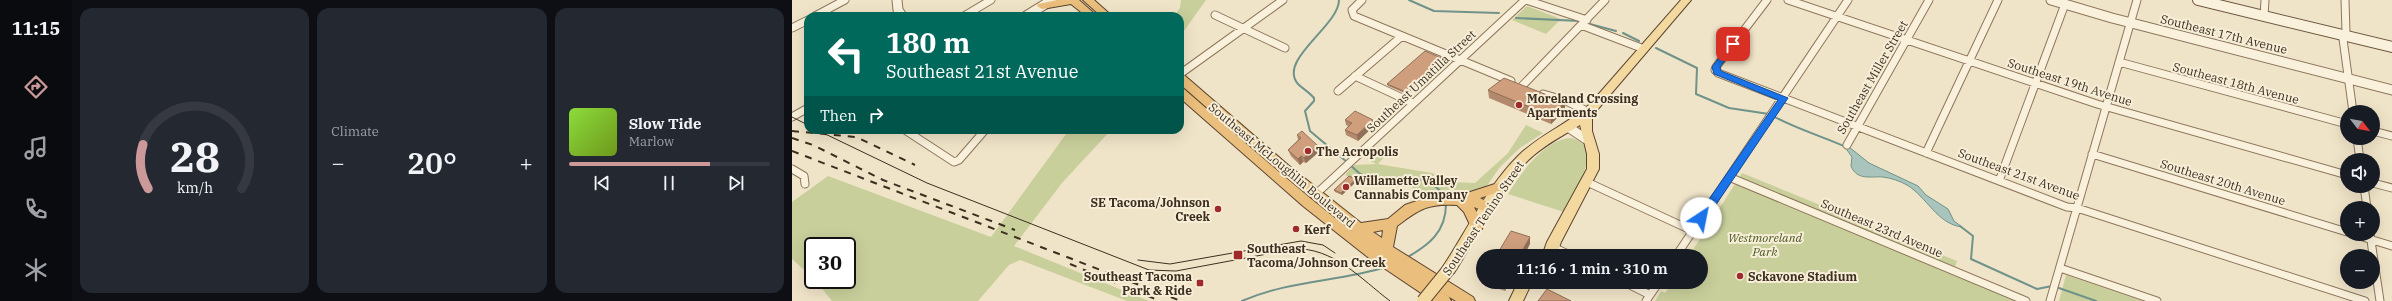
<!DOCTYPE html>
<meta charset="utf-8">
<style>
:root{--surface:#171b24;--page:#242831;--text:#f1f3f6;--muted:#9ea1a6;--line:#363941;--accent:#cc999b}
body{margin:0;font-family:"IBM Plex Serif",serif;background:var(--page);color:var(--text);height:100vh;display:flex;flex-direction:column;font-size:15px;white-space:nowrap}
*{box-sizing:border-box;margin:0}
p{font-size:13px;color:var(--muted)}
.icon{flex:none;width:22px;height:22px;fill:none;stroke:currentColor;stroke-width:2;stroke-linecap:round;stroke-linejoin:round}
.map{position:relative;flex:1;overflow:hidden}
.panel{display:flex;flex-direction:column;gap:8px;padding:8px;background:#0d0f14;width:720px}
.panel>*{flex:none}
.guide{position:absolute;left:12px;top:12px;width:380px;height:122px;border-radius:12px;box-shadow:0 4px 16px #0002;background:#00695c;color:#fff;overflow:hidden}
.needle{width:26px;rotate:121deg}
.buttons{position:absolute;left:1548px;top:105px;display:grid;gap:8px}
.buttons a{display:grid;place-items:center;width:40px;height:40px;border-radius:50%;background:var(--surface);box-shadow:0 4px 16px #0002;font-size:20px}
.speed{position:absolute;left:12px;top:237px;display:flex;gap:8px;font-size:20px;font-weight:700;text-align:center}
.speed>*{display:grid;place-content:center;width:52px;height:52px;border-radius:50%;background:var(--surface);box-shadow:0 4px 16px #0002;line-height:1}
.speed .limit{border:2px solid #111;border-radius:6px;background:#fff;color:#111}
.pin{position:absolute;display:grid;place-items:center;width:34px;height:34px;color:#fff;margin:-17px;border-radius:8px;box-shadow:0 2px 6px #0006}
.me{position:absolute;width:44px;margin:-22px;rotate:34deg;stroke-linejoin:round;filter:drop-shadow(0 0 3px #0008)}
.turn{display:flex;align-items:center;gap:14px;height:84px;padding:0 16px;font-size:18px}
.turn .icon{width:52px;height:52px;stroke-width:2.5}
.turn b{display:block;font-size:28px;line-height:34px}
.then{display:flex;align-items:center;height:38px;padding:0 16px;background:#0003;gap:8px;font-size:15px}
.big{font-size:30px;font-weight:600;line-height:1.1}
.panel .widget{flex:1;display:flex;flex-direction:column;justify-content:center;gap:6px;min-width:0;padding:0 14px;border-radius:12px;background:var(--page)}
.panel .dial{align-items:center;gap:0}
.dial svg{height:104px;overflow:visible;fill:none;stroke:var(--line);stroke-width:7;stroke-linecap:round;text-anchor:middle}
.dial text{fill:var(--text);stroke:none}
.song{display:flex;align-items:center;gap:12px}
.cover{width:48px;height:48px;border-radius:6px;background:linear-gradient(135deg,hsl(90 70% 55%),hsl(80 70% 35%))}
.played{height:4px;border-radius:2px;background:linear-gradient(90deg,var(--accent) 70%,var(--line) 70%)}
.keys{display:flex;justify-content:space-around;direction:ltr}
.heat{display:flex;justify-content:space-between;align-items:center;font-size:22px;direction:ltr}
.panel .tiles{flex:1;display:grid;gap:8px;grid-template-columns:repeat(3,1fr)}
.trip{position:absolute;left:684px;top:249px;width:232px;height:40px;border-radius:20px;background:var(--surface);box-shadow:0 4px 16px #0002;font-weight:600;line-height:40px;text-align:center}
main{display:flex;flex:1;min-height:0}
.tabs{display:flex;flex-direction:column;width:72px;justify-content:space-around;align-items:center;background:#090b0e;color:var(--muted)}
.tabs .icon{width:28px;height:28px}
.tabs .on{color:var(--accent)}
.tabs b{font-size:18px;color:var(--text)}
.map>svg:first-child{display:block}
.green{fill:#c9cf9b}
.water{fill:#a9c4bc;stroke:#6f938a}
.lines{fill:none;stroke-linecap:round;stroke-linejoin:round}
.stream{stroke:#6f938a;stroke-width:2}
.minor-casing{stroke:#8d765c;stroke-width:9}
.tertiary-casing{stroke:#8d765c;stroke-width:11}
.secondary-casing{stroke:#6f573f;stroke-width:12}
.primary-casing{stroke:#5b4430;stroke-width:2}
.trunk-casing{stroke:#5b4430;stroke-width:2}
.minor{stroke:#faf1dc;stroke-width:7}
.tertiary{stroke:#faf1dc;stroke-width:9}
.secondary{stroke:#faf1dc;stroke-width:10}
.primary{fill:#f3d9a0;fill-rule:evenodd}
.trunk{fill:#eabe7c;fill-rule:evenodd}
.tram{stroke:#3d2e20;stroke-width:1}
.rail{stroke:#3d2e20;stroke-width:2;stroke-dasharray:7 7;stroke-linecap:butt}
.primary-bridge-casing{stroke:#5b4430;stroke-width:14;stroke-linecap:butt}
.primary-bridge{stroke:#f3d9a0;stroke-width:12}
.wall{fill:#b2896c}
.shaded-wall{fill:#916f58}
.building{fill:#cf9f7d;stroke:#916f58}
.route{fill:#1a73e8;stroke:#114b97}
.poi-dot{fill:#9e2a2b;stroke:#f7eed8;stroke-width:1.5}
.labels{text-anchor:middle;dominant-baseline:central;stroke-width:4;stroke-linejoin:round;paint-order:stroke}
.street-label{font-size:12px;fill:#3d2e20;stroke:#f7eed8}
.poi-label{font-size:12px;font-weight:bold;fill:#3d2e20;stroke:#f7eed8;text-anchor:start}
.park-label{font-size:12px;font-style:italic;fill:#4d5a26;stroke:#f7eed8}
</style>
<main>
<nav class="tabs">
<b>11:15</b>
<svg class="icon on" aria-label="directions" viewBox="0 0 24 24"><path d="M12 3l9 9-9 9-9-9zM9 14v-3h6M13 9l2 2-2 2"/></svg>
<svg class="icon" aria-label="music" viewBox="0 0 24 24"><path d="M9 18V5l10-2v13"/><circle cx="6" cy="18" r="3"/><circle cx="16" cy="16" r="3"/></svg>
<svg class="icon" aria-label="phone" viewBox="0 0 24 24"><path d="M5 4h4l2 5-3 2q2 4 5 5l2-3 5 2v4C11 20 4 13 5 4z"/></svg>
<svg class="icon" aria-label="climate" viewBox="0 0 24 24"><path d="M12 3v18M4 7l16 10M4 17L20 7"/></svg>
</nav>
<section class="panel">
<div class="tiles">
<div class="widget dial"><svg viewBox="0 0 100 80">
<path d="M14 69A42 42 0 1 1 86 69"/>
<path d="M14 69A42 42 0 0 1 10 35" stroke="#cc999b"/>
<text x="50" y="56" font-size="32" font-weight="700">28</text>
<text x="50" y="72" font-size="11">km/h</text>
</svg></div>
<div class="widget"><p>Climate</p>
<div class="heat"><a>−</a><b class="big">20°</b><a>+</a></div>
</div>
<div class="widget">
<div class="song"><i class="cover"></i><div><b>Slow Tide</b><p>Marlow</p></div></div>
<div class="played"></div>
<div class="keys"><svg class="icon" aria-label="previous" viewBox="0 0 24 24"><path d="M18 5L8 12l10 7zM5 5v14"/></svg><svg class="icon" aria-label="pause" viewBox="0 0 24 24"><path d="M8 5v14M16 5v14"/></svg><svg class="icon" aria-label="next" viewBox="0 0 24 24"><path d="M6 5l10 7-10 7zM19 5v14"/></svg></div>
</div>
</div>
</section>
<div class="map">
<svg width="1600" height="301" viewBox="0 0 1600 301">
<rect width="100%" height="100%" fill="#f0e4c8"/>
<path class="green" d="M389 0H414L392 31H388V16H382L388 8Z
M735 6 769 19 754 34 720 20Z
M734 125 751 133 728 148 708 167 694 187 682 192 656 190 631 193 619 187 582 186 553 175 562 165 584 164 575 159 583 151 593 156 586 164 640 173 661 182 683 183 716 153Z
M277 130H319L270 183 222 246 357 301H335L228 260 217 265 186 301H40L23 280H55V246H21V278L0 259V202L36 176 199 237Z
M779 138C815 146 781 195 772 212L716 194C728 174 753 139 779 138Z
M950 173 1165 261 1161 274 1226 301H863L869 291 873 293 881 282H909V256H897Z
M1274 275 1351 301H1267Z"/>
<path class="water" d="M1057 147 1077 163 1126 186 1134 195 1156 209 1162 221 1170 227C1145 224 1135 197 1115 185 1108 181 1099 178 1091 177 1079 176 1065 181 1059 166L1060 157 1055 150Z"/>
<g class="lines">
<path class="stream" d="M547 0C547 26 485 60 506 84 511 89 517 92 522 98V101L513 111 518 131 555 162
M617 0 642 11 707 13
M724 18 788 21
M794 23 824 31
M831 33 847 41
M864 48 905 68 904 94 937 108 977 114
M981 116C1004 129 1030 136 1054 147
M558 165C562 168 566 173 570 175 597 185 634 167 652 196
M1168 226 1181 236 1179 259 1245 289 1260 286
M614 258C637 245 654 232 654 204
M1264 287 1304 301
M450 301C498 280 546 282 594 267"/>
<g class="minor-casing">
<path id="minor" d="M570 0 560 10 562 16 719 81
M734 0 795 20
M975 0 924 67 923 70 926 73 1275 207 1285 208 1573 301
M996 0 1305 104 1555 175
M1553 0 1554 32 1551 39 1561 112
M423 15 493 48
M23 16 53 0
M172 16 199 0
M1472 16 1473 0
M789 25 852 49
M0 28 16 20
M1327 62 1555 124
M388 74 491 0
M563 76 621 103
M730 86 813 0
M546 91 610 36
M751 94 772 100 797 112
M0 117 16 108
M113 130 162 162 167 160 193 130
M1581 131 1600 136
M1565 138 1568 160
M1055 145 1137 0
M1134 153 1206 0
M1300 154 1555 232
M0 169 12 176 13 184
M937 177 1234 301
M1207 181 1273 4
M795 182 901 231
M1581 183 1600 188
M1572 186 1575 208
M523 195 733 0
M1561 234 1600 246
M1578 234 1588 301
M761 247 780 256
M884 256 1056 0
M1268 268 1365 301
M832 282 858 295
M854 301 867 282
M1258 301 1345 0"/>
</g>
<g class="tertiary-casing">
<path id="tertiary" d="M105 0 106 10 110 16
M1259 0 1320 18 1600 90
M234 16 260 0
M776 127 794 139"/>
</g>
<g class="secondary-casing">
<path id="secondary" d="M1406 0 1600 47"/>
</g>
<g class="primary-casing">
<path id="primary" d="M889 0H899L800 116V131L807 154V169L769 242 764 256H750L755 242 795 169V154L788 125C772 135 756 143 742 155 706 186 687 234 662 273L657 275 652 273 650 269 652 265C676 229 695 187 726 156 747 135 776 124 798 104Z
M726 282H740L731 301H717Z"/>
</g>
<g class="trunk-casing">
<path id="trunk" d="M265 0H287L305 16H294L279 4 250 9 245 6 246 4Z
M291 0H302L320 16H309Z
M388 74 392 75 496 165 569 223 596 219 613 205 645 194 669 195 709 182 713 184 715 187 713 190 688 198 701 205 702 208 701 211 696 213 682 207 691 225 690 229H680L672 212 665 205C637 203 627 209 605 226L601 247 681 297 683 301H664L647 291 657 297 659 301H641L577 258 511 206 388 98V88L392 89C448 138 503 188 562 233L487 171 388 84ZM591 230 590 238 581 232Z"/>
</g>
<use href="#minor" class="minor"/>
<use href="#tertiary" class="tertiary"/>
<use href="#secondary" class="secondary"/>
<use href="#primary" class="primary"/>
<use href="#trunk" class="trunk"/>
<path class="tram" d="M0 117 16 125
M25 130 135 183 357 270 384 271 502 249C541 247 569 279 598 301
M346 260 378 264 509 241 531 245 543 253"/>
<path class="rail" d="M0 131 64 137 123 165
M0 138 21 145 91 180 223 230
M0 151 389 301
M278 264 368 301"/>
<g class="primary-bridge-casing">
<path id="primary-bridge" d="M631 301 657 269"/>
</g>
<use href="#primary-bridge" class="primary-bridge"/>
</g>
<path class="wall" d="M654 60V62L628 86 625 85 615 94 596 86 595 84Z
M696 90 773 110 759 124 697 98Z
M553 120 583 125 566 141 554 135 553 130 556 126 554 125Z
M505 135 526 146 528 151 514 163 511 162 508 165 499 156 496 150 506 140Z
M564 179 565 181 550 195 543 192 542 190Z
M692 282H717L713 291 692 284Z"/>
<path class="shaded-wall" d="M654 60V62L628 86 627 84Z
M624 83 625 85 615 94 614 92Z
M773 102V110L759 124V116Z
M581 120 583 125 566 141 565 135Z
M526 146 528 151 514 163 512 158Z
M509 156 511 162 508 165 506 159Z
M564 179 565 181 550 195 549 193Z
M738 237V244L732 256H727Z
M712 282H717L713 291 712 283Z"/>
<path class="building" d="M633 51 654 60 627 84 624 83 614 92 595 84Z
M712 78 773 102 759 116 696 90Z
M563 111 581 120 565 135 553 130 560 123 553 120Z
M510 131 526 146 512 158 509 156 506 159 496 150 509 138 505 135Z
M557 176 564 179 549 193 542 190Z
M719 231 738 237 727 256H704Z
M755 289 779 301H746Z"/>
<path class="route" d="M938 43 945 44 928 67 929 71 996 98 913 221H906V215L986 100 922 74 920 67Z"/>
<g class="poi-dot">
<circle cx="727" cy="105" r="4"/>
<circle cx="516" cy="151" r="4"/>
<circle cx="554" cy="187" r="4"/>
<circle cx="426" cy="209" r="4"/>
<circle cx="504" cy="229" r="4"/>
<rect x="441" y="250" width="10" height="10" rx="2"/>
<circle cx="948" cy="276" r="4"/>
<rect x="404" y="279" width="8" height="8" rx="2"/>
</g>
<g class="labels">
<g class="street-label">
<text transform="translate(1432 34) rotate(14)">Southeast 17th Avenue</text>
<text transform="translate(1080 77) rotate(-60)">Southeast Miller Street</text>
<text transform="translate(629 81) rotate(-43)">Southeast Umatilla Street</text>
<text transform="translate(1278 82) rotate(18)">Southeast 19th Avenue</text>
<text transform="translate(1444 83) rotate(15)">Southeast 18th Avenue</text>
<text transform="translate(490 165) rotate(40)">Southeast McLoughlin Boulevard</text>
<text transform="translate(1227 174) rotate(20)">Southeast 21st Avenue</text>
<text transform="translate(1431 182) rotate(17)">Southeast 20th Avenue</text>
<text transform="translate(691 218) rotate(-56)">Southeast Tenino Street</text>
<text transform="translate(1090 228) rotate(23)">Southeast 23rd Avenue</text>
</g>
<g class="poi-label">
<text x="735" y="98">Moreland Crossing<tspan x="735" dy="14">Apartments</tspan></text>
<text x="524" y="151">The Acropolis</text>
<text x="562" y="180">Willamette Valley<tspan x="562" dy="14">Cannabis Company</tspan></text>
<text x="418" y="202" text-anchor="end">SE Tacoma/Johnson<tspan x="418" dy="14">Creek</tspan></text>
<text x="512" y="229">Kerf</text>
<text x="455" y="248">Southeast<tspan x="455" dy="14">Tacoma/Johnson Creek</tspan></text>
<text x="400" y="276" text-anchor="end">Southeast Tacoma<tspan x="400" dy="14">Park &amp; Ride</tspan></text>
<text x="956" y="276">Sckavone Stadium</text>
</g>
<g class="park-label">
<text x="973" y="237">Westmoreland<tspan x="973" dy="14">Park</tspan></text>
</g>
</g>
</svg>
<div class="buttons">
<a><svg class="needle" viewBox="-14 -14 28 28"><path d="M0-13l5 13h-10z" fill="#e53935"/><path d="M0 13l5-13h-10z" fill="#9ea1a6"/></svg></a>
<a><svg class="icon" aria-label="sound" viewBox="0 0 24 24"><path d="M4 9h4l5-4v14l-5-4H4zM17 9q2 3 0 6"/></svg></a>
<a>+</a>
<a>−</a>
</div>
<div class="speed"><div class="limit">30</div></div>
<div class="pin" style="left:941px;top:44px;background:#d93025"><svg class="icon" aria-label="arrive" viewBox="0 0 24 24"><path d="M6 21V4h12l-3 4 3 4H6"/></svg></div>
<svg class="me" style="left:909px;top:218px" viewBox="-20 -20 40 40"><circle r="19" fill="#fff"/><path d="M0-13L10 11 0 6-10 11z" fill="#1a73e8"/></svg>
<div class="trip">11:16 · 1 min · 310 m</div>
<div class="guide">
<div class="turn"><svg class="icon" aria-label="left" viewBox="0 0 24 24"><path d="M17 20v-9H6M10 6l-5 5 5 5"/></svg><div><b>180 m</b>Southeast 21st Avenue</div></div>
<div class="then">Then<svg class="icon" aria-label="right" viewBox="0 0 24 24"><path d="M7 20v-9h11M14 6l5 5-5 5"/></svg></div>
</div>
</div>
</main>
